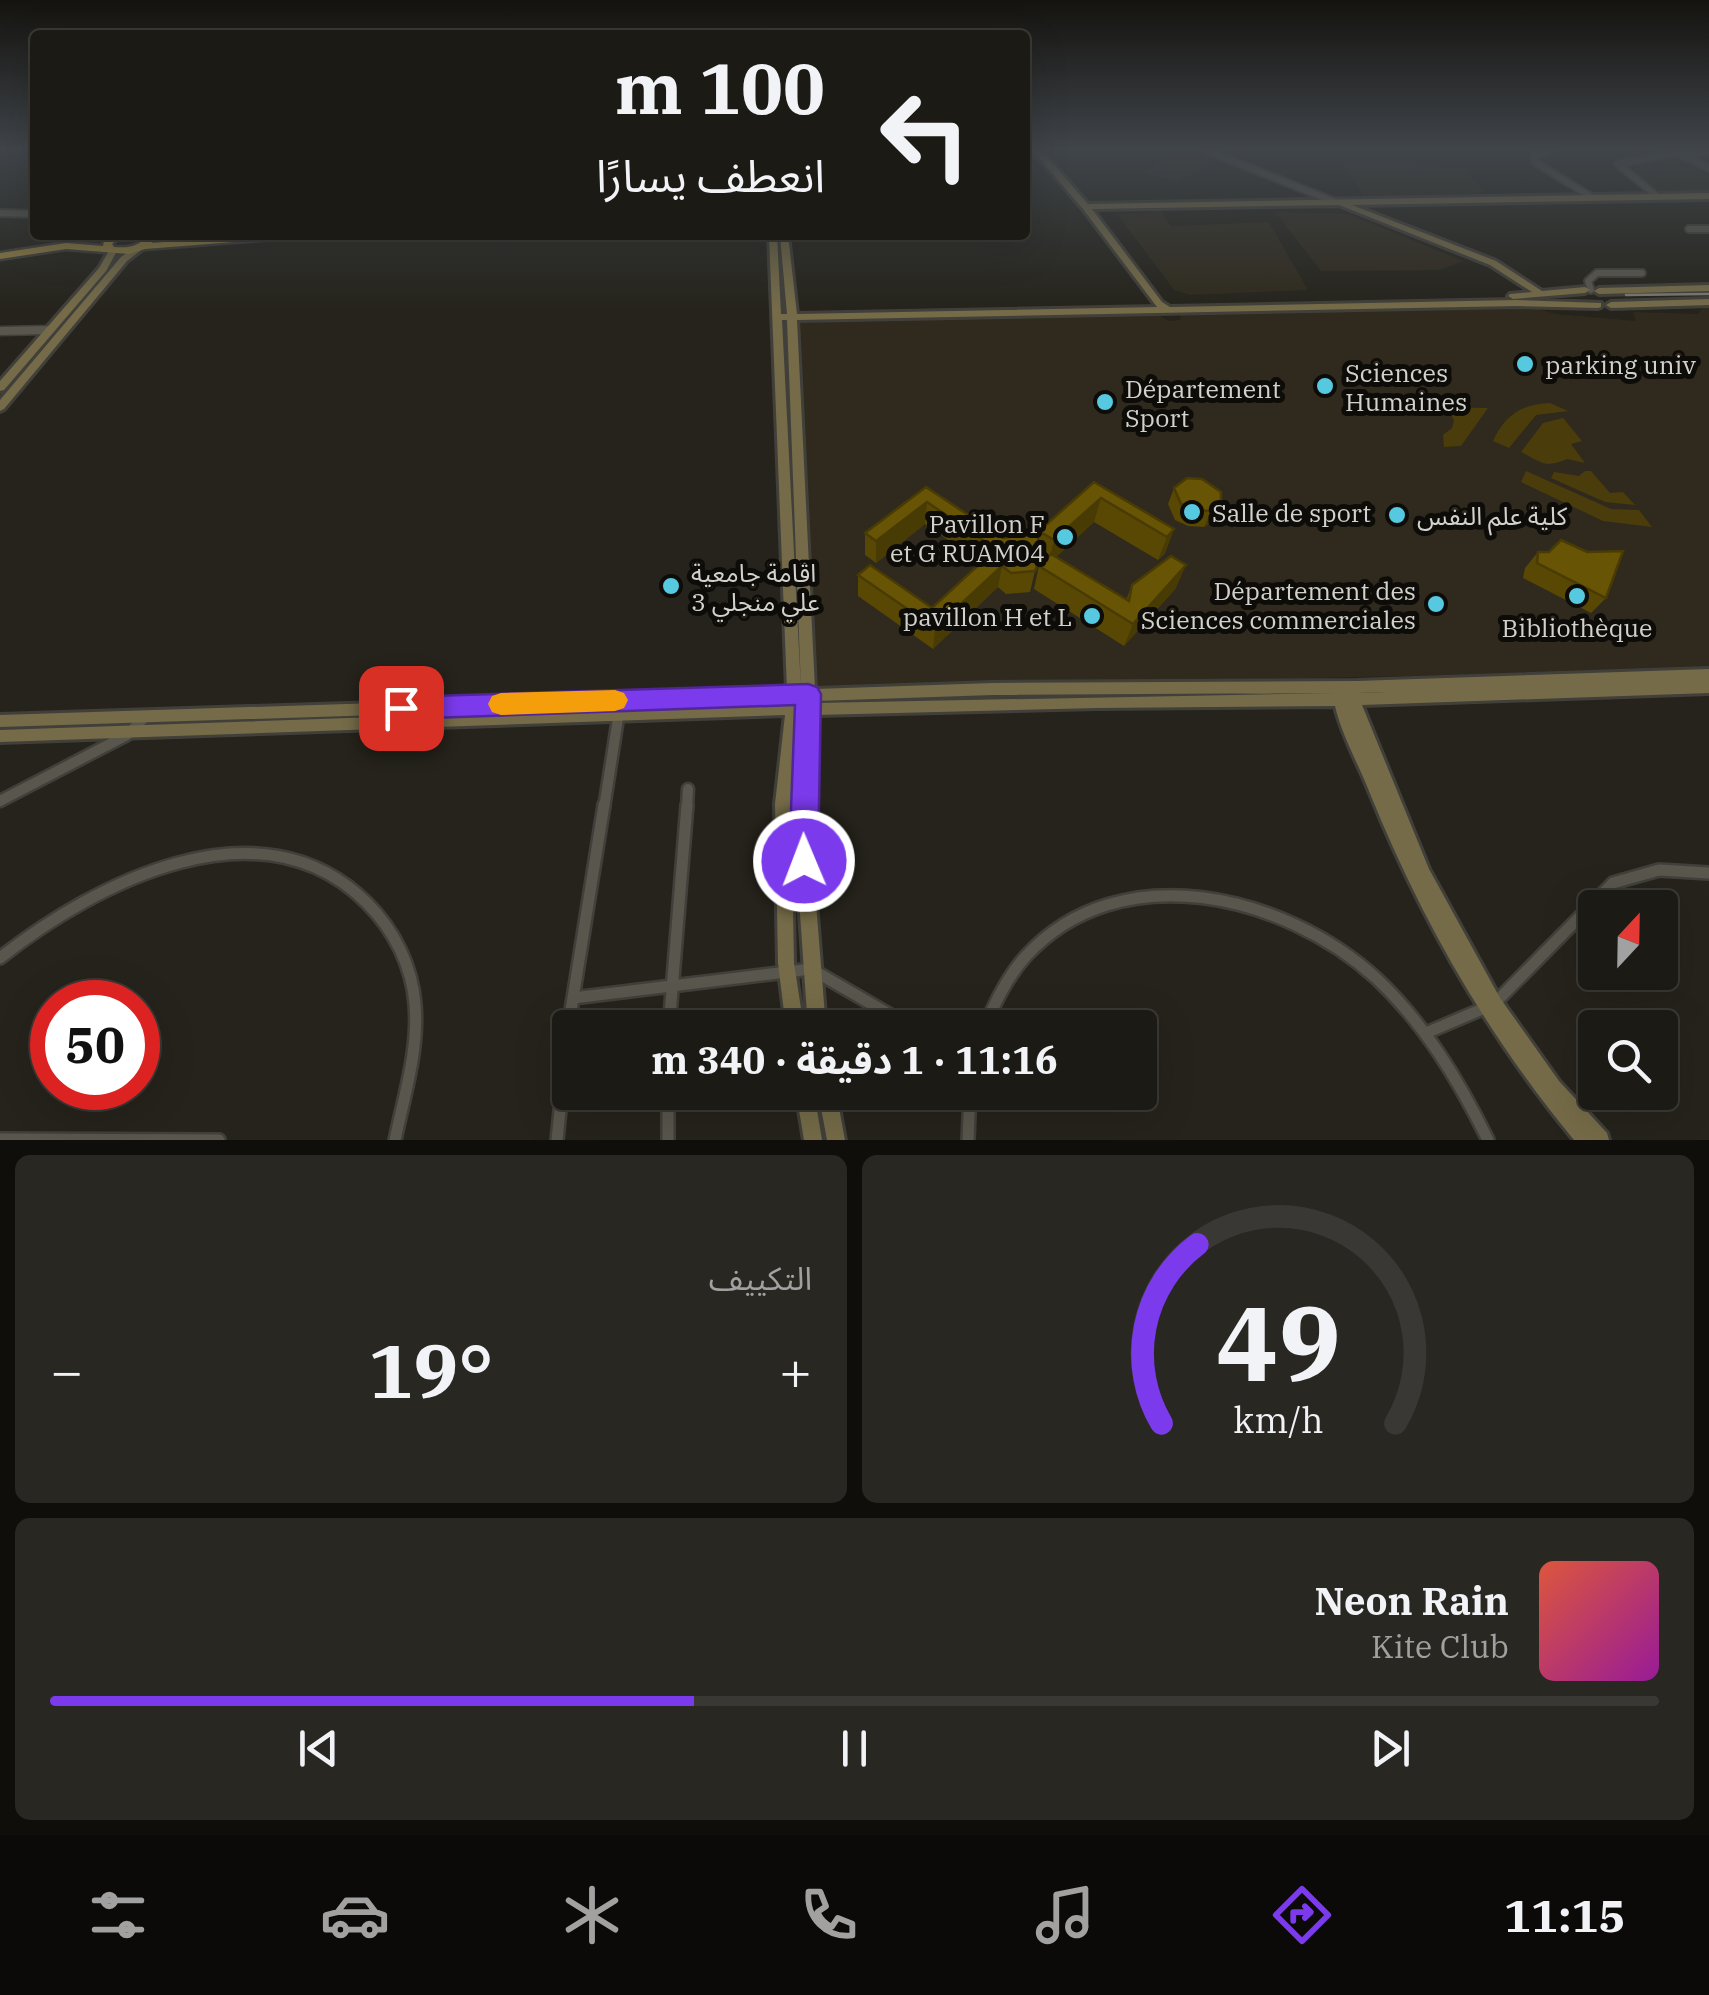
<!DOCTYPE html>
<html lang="ar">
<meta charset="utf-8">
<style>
:root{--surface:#1c1a14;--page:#292722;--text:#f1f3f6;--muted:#a0a1a0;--line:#3a3834;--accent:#7c3aed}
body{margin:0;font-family:"IBM Plex Serif","Noto Sans Arabic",serif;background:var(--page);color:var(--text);direction:rtl;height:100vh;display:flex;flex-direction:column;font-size:38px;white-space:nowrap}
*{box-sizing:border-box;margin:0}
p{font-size:32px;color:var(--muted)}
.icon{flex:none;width:55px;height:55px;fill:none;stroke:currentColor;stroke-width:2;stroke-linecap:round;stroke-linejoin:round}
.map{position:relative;height:1140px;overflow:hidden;direction:ltr}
.panel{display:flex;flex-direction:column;gap:15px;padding:15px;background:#0f0e0b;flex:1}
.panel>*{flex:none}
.banner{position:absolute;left:30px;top:30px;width:1000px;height:210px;border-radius:10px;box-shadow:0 10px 40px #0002,0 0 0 2px var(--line);direction:rtl;background:#1c1a14;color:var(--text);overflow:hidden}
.needle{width:65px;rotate:22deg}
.tools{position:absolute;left:1578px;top:890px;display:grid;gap:20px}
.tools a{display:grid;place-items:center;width:100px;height:100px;border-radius:10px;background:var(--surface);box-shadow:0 10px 40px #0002,0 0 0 2px var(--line);font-size:50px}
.speed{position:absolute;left:30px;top:980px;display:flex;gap:20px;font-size:50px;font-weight:700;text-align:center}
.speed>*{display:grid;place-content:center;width:130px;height:130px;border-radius:50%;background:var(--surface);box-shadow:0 10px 40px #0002,0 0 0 2px var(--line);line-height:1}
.speed .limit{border:15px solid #d22;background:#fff;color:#111}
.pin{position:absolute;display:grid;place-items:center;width:85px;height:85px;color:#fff;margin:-42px;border-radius:20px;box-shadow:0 5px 15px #0006}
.me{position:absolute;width:110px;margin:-55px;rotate:359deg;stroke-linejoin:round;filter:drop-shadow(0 0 8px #0008)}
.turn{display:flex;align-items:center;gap:35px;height:210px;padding:0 40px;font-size:45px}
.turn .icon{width:130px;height:130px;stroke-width:2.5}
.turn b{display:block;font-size:70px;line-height:85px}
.big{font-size:75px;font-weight:700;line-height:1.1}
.panel .tile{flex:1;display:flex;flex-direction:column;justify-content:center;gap:15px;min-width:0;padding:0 35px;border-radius:15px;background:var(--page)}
.panel .dial{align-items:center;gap:0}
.dial svg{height:260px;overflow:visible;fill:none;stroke:var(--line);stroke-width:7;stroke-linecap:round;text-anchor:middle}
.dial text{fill:var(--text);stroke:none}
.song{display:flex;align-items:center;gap:30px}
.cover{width:120px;height:120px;border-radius:15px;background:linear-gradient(135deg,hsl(10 70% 55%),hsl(300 70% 35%))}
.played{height:10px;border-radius:5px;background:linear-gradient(90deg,var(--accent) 40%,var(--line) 40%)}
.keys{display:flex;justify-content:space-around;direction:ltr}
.heat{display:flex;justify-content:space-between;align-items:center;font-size:55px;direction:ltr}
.panel .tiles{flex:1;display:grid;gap:15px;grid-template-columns:1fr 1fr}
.tile:last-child{grid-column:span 2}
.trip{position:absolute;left:552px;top:1010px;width:605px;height:100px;border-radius:10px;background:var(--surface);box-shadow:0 10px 40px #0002,0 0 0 2px var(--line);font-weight:700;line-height:100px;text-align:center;direction:rtl}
.tab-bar{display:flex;height:160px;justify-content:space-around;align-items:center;background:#0b0a08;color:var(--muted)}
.tab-bar .icon{width:70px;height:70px}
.tab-bar .active{color:var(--accent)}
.tab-bar b{font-size:45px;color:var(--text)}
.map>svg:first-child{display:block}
.built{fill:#2f2a1d}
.green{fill:#4a3c0b}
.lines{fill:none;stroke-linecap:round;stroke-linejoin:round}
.street-far3-casing{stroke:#413f39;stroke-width:10}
.street-far2-casing{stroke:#413f39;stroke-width:11}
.street-far1-casing{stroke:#413f39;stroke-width:15}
.street-casing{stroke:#413f39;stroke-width:16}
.secondary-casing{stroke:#413f39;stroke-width:6}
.primary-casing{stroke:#413f39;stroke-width:5}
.street-far3{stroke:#59564d;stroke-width:6}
.street-far2{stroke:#59564d;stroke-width:8}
.street-far1{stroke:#59564d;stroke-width:10}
.street{stroke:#59564d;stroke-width:11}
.secondary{fill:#756b48;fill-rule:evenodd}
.primary{fill:#917f42;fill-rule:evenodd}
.tram{stroke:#7a7872;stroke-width:2.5}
.wall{fill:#594804}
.shaded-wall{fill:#493b04}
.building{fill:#685405;stroke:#493b04;stroke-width:2.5}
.route{fill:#7c3aed;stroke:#51269a;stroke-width:2.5}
.slow{fill:#f59e0b}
.poi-dot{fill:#56c9e0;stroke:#0d0c09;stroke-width:4}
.labels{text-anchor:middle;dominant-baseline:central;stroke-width:10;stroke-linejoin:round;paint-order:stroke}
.poi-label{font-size:25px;fill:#d3d1cc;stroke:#0d0c09;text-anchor:start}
</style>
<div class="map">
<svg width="1709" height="1140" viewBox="0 0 1709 1140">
<rect width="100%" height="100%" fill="#25231b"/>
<path class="built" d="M1178 150 1215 160 1177 182 1144 172Z
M1688 159 1709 176V190L1656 191 1633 171 1636 161Z
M1341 162H1400L1463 169 1486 193 1364 197Z
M1161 211 1171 226 1269 222 1308 290 1190 295 1174 290 1117 214Z
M1275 212 1348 214 1464 261 1440 270 1321 271Z
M1705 304H1709V670L817 688 794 459 792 323 1154 313 1169 321 1180 320 1181 314 1531 307 1556 314 1636 321 1633 312 1698 314Z"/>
<path class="green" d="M1550 403 1568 411 1536 415 1509 448 1493 441C1505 415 1522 404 1550 403Z
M1446 407 1488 408 1461 446 1444 447 1443 435 1452 428 1454 420Z
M1563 418 1582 441 1571 444 1585 463 1567 459C1545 468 1544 464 1521 452L1543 423Z
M1526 471 1611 509 1639 510 1652 527 1603 521 1521 482Z
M1585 471H1591L1610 493 1623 492 1635 505 1605 502 1551 478 1554 472 1579 476Z"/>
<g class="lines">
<g class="street-far3-casing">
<path id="street-far3" d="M1206 150 1335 202
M1551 150 1534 156 1535 162 1593 198
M1680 154 1709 168
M1658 197 1618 164 1675 153 1709 152
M0 213 35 214
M1689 229H1709
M1591 290 1588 281 1597 273H1642"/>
</g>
<g class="street-far2-casing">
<path id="street-far2" d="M0 331 50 330"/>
</g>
<g class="street-far1-casing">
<path id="street-far1" d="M0 801 127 735 145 717
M604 808 619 712
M687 808 688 789"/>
</g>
<g class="street-casing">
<path id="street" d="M0 958C95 883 261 797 367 903 394 930 412 966 415 1004 419 1050 404 1096 395 1140
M573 998 811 969 913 1028
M669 1028 687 805
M984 1028C995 1003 1007 977 1026 956 1120 854 1285 895 1376 978 1425 1024 1459 1081 1488 1140
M1426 1033 1494 1004 1613 883 1659 870 1709 873
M668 1092V1140
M0 1139 219 1140
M557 1140 569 1023 604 805
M968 1140 970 1092"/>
</g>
<g class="secondary-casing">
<path id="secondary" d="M1032 150H1041L1088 204 1709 193V199L1352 205 1496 261 1542 291 1585 287 1590 290 1585 293 1513 299 1508 296 1510 294 1532 292 1490 265 1339 205 1092 209 1162 302 1170 307 1516 300 1601 303V307L1598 308 1516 306 797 320 815 689 993 683 1357 681 1709 669V681L1357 693 1709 681V693L1362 705 1429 869 1500 998 1559 1081 1607 1133 1609 1140H1574C1487 1035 1420 918 1369 791 1358 763 1342 736 1335 706L1097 708 816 715 810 828 826 1028H808L794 828 802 715H799L791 804 794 963 804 1028H786L778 963 775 804 785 715 0 742V730L786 703V702L0 727V715L787 690 769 235H777L781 314H787L780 235H788L797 314 1157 307 1083 209ZM782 320H787L801 689ZM1335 693 816 703V701L993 695Z
M137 246 141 249 140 251 127 261 4 409 0 411V400L121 257Z
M113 248 117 251 106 271 4 390 0 391V381L99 268 110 249Z
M1709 285V291L1599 294 1594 291 1599 288Z
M1709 299V305L1611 308 1606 305 1611 302Z
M796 1092H814L822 1140H804Z
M818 1092H836L845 1140H827Z"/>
</g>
<g class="primary-casing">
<path id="primary" d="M69 235H95C86 240 65 244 56 239Z
M111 235H122L112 244 114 247C129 248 138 247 148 235H158L152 243 249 235H291L286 238 145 249 129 254 66 249 0 259V253L66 243 103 246 104 241Z"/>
</g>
<use href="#street-far3" class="street-far3"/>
<use href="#street-far2" class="street-far2"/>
<use href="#street-far1" class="street-far1"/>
<use href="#street" class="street"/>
<use href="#secondary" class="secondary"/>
<use href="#primary" class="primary"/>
<path class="tram" d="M1626 295 1709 294"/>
</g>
<path class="wall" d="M1094 482 1174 529 1165 553 1158 560 1094 522 1056 557 1126 600 1132 585 1176 588 1124 646 1034 589 1039 566 1044 561 1038 558 1030 592 1006 594 998 587 933 649 858 596V575L932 608 981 563 925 524 876 563 865 555V533L926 487 1003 538 1038 533Z
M1174 488 1221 504 1214 520 1204 527 1188 526 1175 520 1168 504Z
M1538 552H1587L1606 598 1591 613 1523 578 1525 568Z"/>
<path class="shaded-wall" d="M1101 498 1094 522 1048 564 1054 540Z
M927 502 925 524 876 563V541Z
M1221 504 1214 520 1204 527 1211 511Z
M1174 529 1165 553 1158 560 1167 537Z
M1186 565 1176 588 1124 646 1133 624Z
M1002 566 998 587 933 649 935 628Z"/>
<path class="building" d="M1187 478 1202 479 1221 492V504L1211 511 1195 510 1181 504 1174 488Z
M1094 482 1174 529 1167 537 1101 498 1054 540 1039 531Z
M926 487 1003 538 1038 533 1039 562 1035 571 1011 573 1002 566 935 628 858 575 870 565 932 608 996 549 927 502 876 541 865 533Z
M1561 540 1587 552 1623 551 1606 598 1537 563 1538 552H1549Z
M1051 554 1129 601 1132 585 1171 556 1186 565 1133 624 1039 566Z"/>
<linearGradient id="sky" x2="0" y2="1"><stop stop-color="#14130f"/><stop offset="0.48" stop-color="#40454a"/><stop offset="1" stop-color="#40454a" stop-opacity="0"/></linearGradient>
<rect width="1709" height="310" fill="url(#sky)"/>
<path class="route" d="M808 684 817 687 821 694 818 861 814 871 804 875 793 871 789 861 795 705 401 719 392 716 388 708 392 700 401 697Z"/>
<path class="slow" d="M615 690 624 693 628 700 624 708 615 711 501 715 492 712 488 704 492 696 501 693Z"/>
<g class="poi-dot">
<circle cx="1525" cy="364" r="10"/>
<circle cx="1325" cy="386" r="10"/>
<circle cx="1105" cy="402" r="10"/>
<circle cx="1192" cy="512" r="10"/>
<circle cx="1397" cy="515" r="10"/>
<circle cx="1065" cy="537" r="10"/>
<circle cx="671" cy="586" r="10"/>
<circle cx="1577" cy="596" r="10"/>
<circle cx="1436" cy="604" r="10"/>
<circle cx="1092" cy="616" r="10"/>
</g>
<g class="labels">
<g class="poi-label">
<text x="1545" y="364">parking univ</text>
<text x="1345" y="372">Sciences<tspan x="1345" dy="29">Humaines</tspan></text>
<text x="1125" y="388">Département<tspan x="1125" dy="29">Sport</tspan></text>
<text x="1212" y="512">Salle de sport</text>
<text x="1417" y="515">كلية علم النفس</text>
<text x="1045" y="523" text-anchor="end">Pavillon F<tspan x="1045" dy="29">et G RUAM04</tspan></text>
<text x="691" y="572">اقامة جامعية<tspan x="691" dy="29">علي منجلي 3</tspan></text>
<text x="1416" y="590" text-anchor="end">Département des<tspan x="1416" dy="29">Sciences commerciales</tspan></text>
<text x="1072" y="616" text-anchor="end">pavillon H et L</text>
<text x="1577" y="627" text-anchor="middle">Bibliothèque</text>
</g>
</g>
</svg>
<div class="tools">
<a><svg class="needle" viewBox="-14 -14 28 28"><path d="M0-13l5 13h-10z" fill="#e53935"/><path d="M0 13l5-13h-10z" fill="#a0a1a0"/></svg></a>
<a><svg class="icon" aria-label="search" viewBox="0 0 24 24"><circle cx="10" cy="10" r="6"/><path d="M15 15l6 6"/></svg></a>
</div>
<div class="speed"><div class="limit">50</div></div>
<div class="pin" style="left:401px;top:708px;background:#d93025"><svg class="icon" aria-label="arrive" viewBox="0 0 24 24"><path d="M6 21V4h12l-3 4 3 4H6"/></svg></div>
<svg class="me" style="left:804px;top:861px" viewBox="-20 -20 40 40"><circle r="17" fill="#7c3aed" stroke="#fff" stroke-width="3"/><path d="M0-11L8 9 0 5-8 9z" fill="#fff"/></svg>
<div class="trip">11:16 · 1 دقيقة · 340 m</div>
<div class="banner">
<div class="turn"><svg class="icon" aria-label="left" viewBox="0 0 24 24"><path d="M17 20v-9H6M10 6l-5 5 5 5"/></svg><div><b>100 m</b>انعطف يسارًا</div></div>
</div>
</div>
<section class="panel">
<div class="tiles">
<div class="tile dial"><svg viewBox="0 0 100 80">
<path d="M14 69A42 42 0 1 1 86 69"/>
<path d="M14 69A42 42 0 0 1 25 14" stroke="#7c3aed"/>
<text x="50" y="56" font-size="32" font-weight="700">49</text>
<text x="50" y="72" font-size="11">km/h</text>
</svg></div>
<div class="tile"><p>التكييف</p>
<div class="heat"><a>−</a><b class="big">19°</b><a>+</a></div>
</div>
<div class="tile">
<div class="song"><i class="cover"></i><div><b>Neon Rain</b><p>Kite Club</p></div></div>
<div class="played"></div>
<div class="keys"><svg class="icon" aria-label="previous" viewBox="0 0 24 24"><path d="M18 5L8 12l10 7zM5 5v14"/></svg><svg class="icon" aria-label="pause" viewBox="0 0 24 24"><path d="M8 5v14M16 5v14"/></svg><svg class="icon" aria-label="next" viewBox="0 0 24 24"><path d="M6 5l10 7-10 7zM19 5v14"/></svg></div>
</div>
</div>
</section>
<nav class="tab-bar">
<b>11:15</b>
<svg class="icon active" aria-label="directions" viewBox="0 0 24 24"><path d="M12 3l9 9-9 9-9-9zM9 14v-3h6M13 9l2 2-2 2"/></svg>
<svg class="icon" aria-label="music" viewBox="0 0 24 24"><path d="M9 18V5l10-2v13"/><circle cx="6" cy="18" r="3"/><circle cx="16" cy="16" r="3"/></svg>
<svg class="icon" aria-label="phone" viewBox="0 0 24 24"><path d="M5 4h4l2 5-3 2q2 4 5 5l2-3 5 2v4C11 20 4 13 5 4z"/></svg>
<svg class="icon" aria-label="climate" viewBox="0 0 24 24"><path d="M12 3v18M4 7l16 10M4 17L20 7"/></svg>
<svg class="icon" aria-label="car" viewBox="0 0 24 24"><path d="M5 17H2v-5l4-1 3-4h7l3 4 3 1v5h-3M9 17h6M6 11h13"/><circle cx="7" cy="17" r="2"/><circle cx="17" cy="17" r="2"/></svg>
<svg class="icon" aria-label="filters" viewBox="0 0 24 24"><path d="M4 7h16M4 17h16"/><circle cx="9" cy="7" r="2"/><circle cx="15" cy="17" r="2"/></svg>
</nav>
